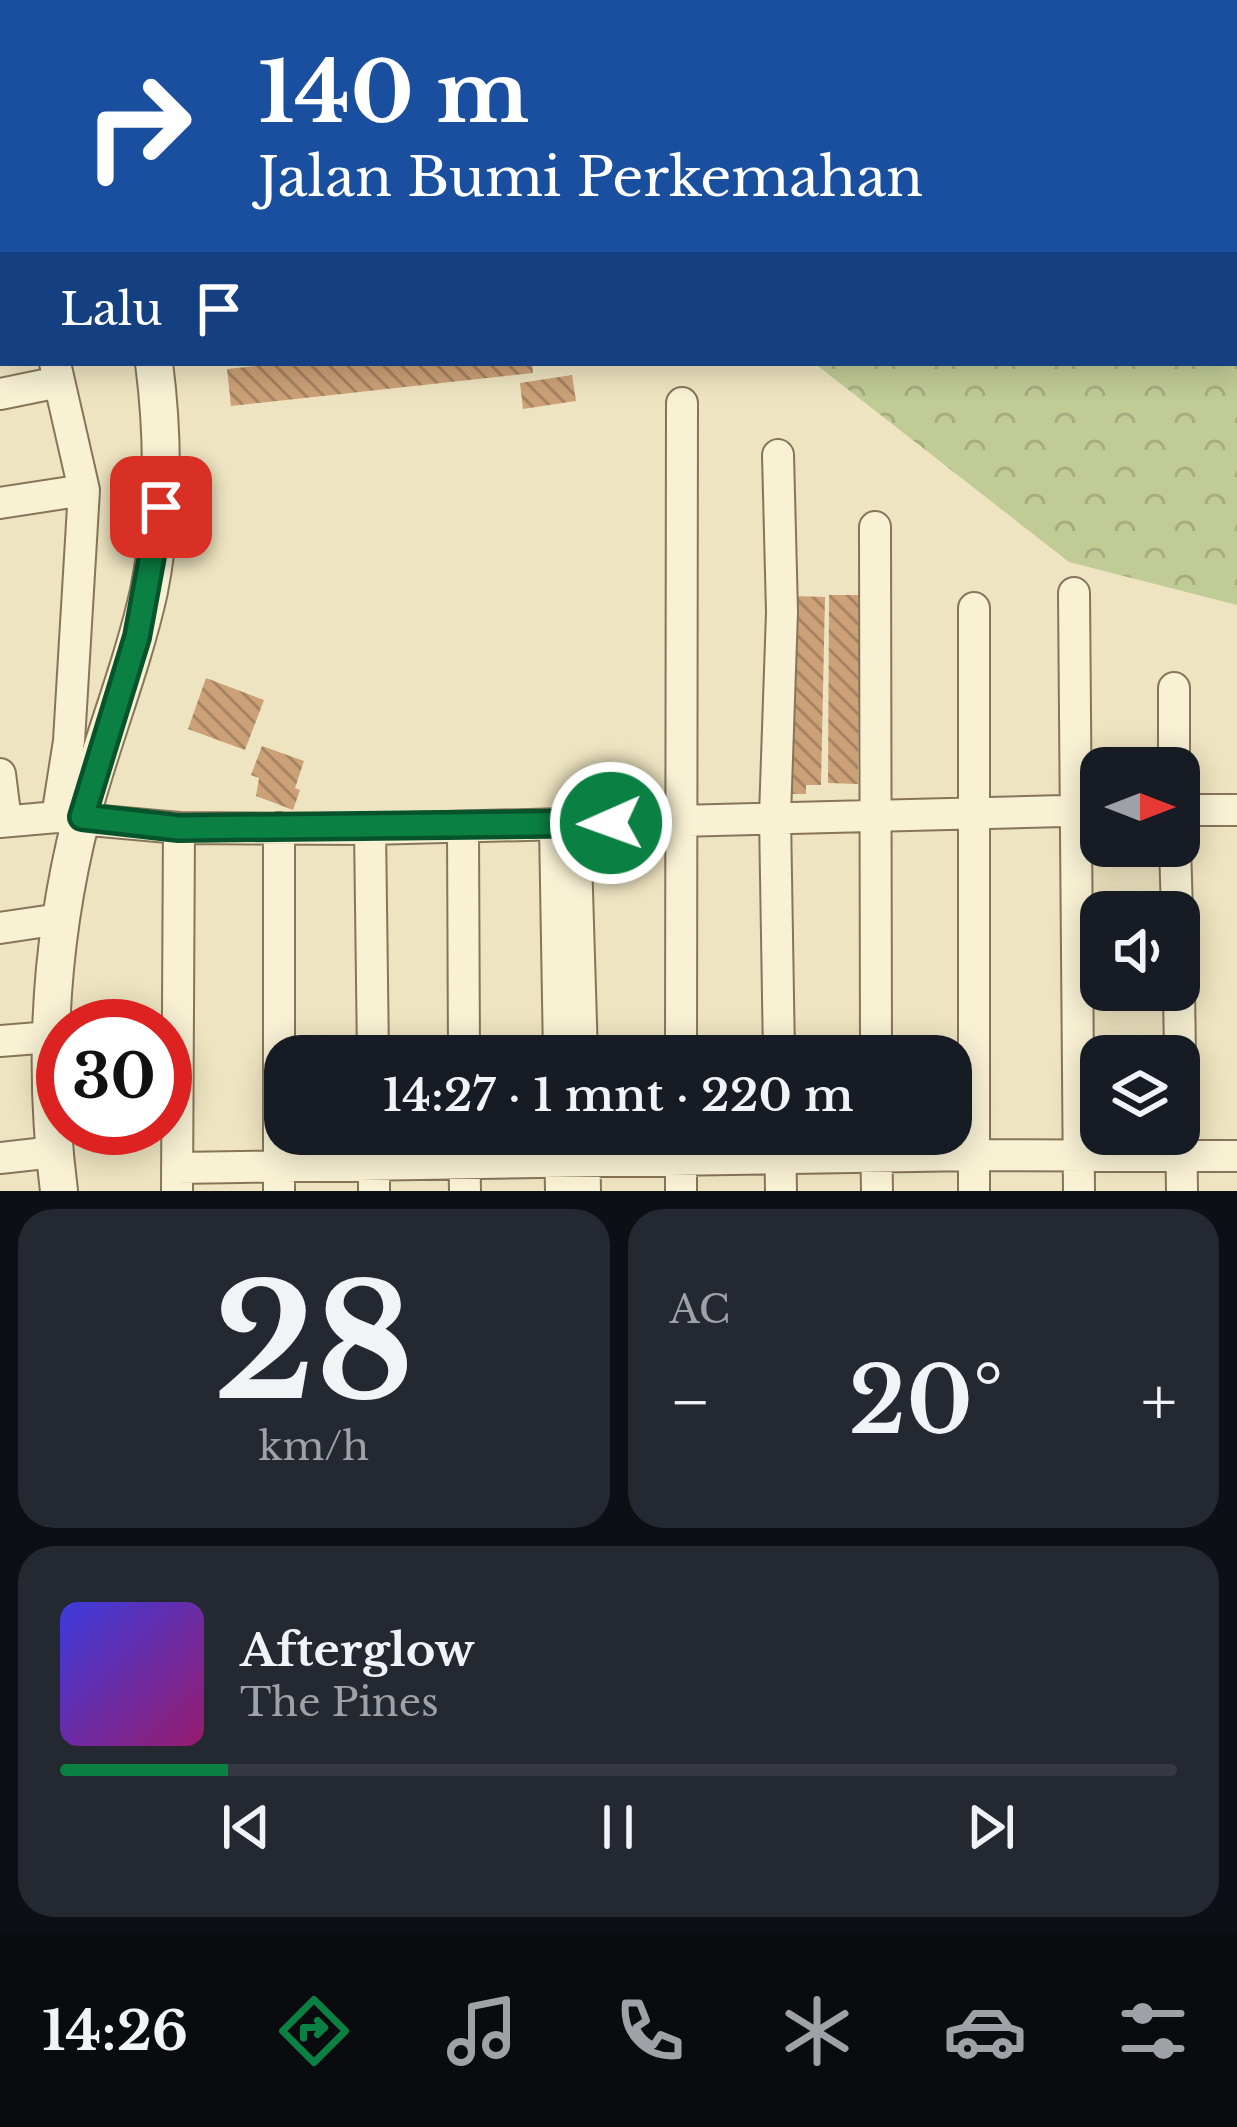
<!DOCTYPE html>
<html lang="id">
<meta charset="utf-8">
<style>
:root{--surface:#171b24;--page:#242831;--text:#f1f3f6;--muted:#9ea1a6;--line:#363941;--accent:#0b8043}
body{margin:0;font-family:"Libre Baskerville",serif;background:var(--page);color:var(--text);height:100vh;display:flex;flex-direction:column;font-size:45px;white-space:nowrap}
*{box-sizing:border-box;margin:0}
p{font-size:39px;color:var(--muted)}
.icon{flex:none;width:66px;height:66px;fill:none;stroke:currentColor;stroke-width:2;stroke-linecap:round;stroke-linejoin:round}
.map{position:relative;height:1191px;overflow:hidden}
.drawer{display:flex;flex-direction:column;gap:18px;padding:18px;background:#0d0f14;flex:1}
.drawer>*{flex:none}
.hud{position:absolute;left:0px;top:0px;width:1239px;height:366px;box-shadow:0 6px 30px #0003;background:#1a4fa0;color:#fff;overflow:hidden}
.needle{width:78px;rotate:90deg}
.fabs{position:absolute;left:1080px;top:747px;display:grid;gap:24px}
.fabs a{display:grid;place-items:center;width:120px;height:120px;border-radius:24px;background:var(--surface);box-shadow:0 6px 30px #0003;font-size:60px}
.speed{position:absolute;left:36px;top:999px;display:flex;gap:24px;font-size:60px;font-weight:700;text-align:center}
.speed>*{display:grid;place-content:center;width:156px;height:156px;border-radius:50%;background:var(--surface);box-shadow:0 6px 30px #0003;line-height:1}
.speed .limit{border:18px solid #d22;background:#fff;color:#111}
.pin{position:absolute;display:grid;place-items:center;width:102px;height:102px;color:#fff;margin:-51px;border-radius:24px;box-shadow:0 6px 18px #0006}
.me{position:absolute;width:132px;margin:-66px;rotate:268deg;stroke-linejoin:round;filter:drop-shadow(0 0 9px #0008)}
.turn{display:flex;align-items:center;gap:42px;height:252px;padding:0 60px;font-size:54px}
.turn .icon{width:156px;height:156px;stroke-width:2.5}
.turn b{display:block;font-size:84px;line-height:102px}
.then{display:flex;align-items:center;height:114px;padding:0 60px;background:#0003;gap:24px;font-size:45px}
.big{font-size:90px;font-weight:600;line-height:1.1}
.drawer .widget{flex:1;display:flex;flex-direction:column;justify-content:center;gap:18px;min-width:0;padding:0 42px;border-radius:36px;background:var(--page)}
.drawer .dial{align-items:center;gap:0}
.dial b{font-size:156px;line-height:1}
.song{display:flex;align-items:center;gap:36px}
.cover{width:144px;height:144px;border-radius:18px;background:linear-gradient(135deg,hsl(240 70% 55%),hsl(320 70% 35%))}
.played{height:12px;border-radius:6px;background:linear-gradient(90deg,var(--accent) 15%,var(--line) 15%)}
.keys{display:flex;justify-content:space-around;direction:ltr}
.heat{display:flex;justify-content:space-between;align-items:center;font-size:66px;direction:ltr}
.drawer .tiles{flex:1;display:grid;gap:18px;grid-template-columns:1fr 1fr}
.widget:last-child{grid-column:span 2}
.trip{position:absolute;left:264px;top:1035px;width:708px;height:120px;border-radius:36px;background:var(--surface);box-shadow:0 6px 30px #0003;font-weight:600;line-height:120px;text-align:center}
.menu{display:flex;height:192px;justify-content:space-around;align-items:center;background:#090b0e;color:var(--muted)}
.menu .icon{width:84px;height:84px}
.menu .active{color:var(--accent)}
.menu b{font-size:54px;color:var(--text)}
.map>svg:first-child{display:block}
.forest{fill:url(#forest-crowns)}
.building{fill:url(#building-back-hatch)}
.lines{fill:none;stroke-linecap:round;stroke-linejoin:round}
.minor-casing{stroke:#877559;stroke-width:34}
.tertiary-casing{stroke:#877559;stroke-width:40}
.minor{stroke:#f8f1d4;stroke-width:30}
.tertiary{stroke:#f8f1d4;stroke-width:36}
.route-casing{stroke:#07532c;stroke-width:30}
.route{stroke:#0b8043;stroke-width:21}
</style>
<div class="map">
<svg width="1237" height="1191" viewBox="0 0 1237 1191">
<defs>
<pattern id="forest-crowns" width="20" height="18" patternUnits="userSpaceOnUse" patternTransform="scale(3)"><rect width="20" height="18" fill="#c1cb95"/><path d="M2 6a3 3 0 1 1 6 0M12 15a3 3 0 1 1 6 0" fill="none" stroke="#a6ae80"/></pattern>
<pattern id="building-back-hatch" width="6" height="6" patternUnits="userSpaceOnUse" patternTransform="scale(3)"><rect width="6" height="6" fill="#cca177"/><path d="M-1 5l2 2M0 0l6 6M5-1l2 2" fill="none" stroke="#a68361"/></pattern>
</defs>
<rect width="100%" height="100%" fill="#eee4c1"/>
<path class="forest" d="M99 0H1237V605L1069 562 814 363H1236V3Z"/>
<path class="building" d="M285 363H532L533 373 231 406 227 369Z
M572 375 576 401 523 409 520 383Z
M829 595H860L858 784 828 783Z
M795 596 825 597 821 785H806V794H791Z
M206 678 264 700 245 750 188 729Z
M262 746 304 761 295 788 300 790 293 810 256 796 259 778 251 775Z"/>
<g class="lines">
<g class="minor-casing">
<path id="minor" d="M0 78 3 80
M0 201 3 200
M0 299 3 298
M0 394 59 382
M778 455 782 612 775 816 779 1056
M0 503 84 490
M875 527 876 1056
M1074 593 1079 1191
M974 608V1191
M1174 688V768
M0 774 6 821
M1179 810H1237
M57 817 179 828 370 829 1101 810
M0 822 57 817 69 741 84 490 55 363
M555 825 559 1056
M575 825 582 1056
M279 828V1191
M463 828 464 1056
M370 829 373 1056
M1175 846 1177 912
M0 928 60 919
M1179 990 1182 1191
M0 1041 51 1037
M681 1056 682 403
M374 1134V1191
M464 1134 465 1191
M560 1134 561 1191
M584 1134 585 1191
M681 1134V1191
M780 1134 781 1191
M876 1134 877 1191
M0 1158 54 1152
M177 1168 974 1155 1237 1156
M177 1191 179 828"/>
</g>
<g class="tertiary-casing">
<path id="tertiary" d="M0 48 3 50
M59 1191C43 1066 50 941 81 819 101 742 132 668 149 591 164 515 164 440 154 363"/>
</g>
<use href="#minor" class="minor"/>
<use href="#tertiary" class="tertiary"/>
</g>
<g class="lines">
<g class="route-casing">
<path id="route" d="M161 507 137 637 82 817 179 828 611 823"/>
</g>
<use href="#route" class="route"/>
</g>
</svg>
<div class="fabs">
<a><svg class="needle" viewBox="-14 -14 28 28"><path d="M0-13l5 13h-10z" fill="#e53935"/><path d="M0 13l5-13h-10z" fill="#9ea1a6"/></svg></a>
<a><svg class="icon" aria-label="sound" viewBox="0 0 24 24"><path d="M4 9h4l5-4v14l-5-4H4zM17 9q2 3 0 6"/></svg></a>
<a><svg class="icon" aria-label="layers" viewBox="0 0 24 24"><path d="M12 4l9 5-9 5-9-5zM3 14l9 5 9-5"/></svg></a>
</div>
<div class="speed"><div class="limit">30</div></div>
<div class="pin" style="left:161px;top:507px;background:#d93025"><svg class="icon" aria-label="arrive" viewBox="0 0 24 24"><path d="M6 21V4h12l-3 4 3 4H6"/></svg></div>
<svg class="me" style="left:611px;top:823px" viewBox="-20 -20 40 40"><circle r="17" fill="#0b8043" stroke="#fff" stroke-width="3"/><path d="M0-11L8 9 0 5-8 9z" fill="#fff"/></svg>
<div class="trip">14:27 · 1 mnt · 220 m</div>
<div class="hud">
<div class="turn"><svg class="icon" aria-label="right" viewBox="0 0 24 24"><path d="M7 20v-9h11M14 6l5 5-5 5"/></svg><div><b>140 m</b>Jalan Bumi Perkemahan</div></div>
<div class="then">Lalu<svg class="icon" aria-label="arrive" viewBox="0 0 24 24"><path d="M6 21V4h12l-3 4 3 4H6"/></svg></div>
</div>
</div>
<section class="drawer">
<div class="tiles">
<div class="widget dial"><b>28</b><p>km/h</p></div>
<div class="widget"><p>AC</p>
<div class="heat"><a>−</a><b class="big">20°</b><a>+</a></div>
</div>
<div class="widget">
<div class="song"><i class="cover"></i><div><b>Afterglow</b><p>The Pines</p></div></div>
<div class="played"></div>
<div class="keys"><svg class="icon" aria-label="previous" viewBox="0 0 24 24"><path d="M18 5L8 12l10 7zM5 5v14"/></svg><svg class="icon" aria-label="pause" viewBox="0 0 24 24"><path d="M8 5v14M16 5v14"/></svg><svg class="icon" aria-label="next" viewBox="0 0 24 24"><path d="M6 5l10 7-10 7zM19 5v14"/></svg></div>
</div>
</div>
</section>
<nav class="menu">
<b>14:26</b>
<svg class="icon active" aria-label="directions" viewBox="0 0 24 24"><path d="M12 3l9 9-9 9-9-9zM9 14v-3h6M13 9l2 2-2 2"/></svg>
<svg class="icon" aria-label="music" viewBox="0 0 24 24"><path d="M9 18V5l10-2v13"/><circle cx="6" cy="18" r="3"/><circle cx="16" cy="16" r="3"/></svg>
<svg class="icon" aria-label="phone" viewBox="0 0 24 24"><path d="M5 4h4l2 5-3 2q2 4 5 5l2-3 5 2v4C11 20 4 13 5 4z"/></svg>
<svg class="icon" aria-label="climate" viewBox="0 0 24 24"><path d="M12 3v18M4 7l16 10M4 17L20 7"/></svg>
<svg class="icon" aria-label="car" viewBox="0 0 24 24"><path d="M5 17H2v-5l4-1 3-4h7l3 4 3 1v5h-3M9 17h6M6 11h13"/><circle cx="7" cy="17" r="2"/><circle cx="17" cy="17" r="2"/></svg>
<svg class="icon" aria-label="filters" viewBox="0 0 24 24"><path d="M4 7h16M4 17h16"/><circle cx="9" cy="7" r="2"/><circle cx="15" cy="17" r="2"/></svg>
</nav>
